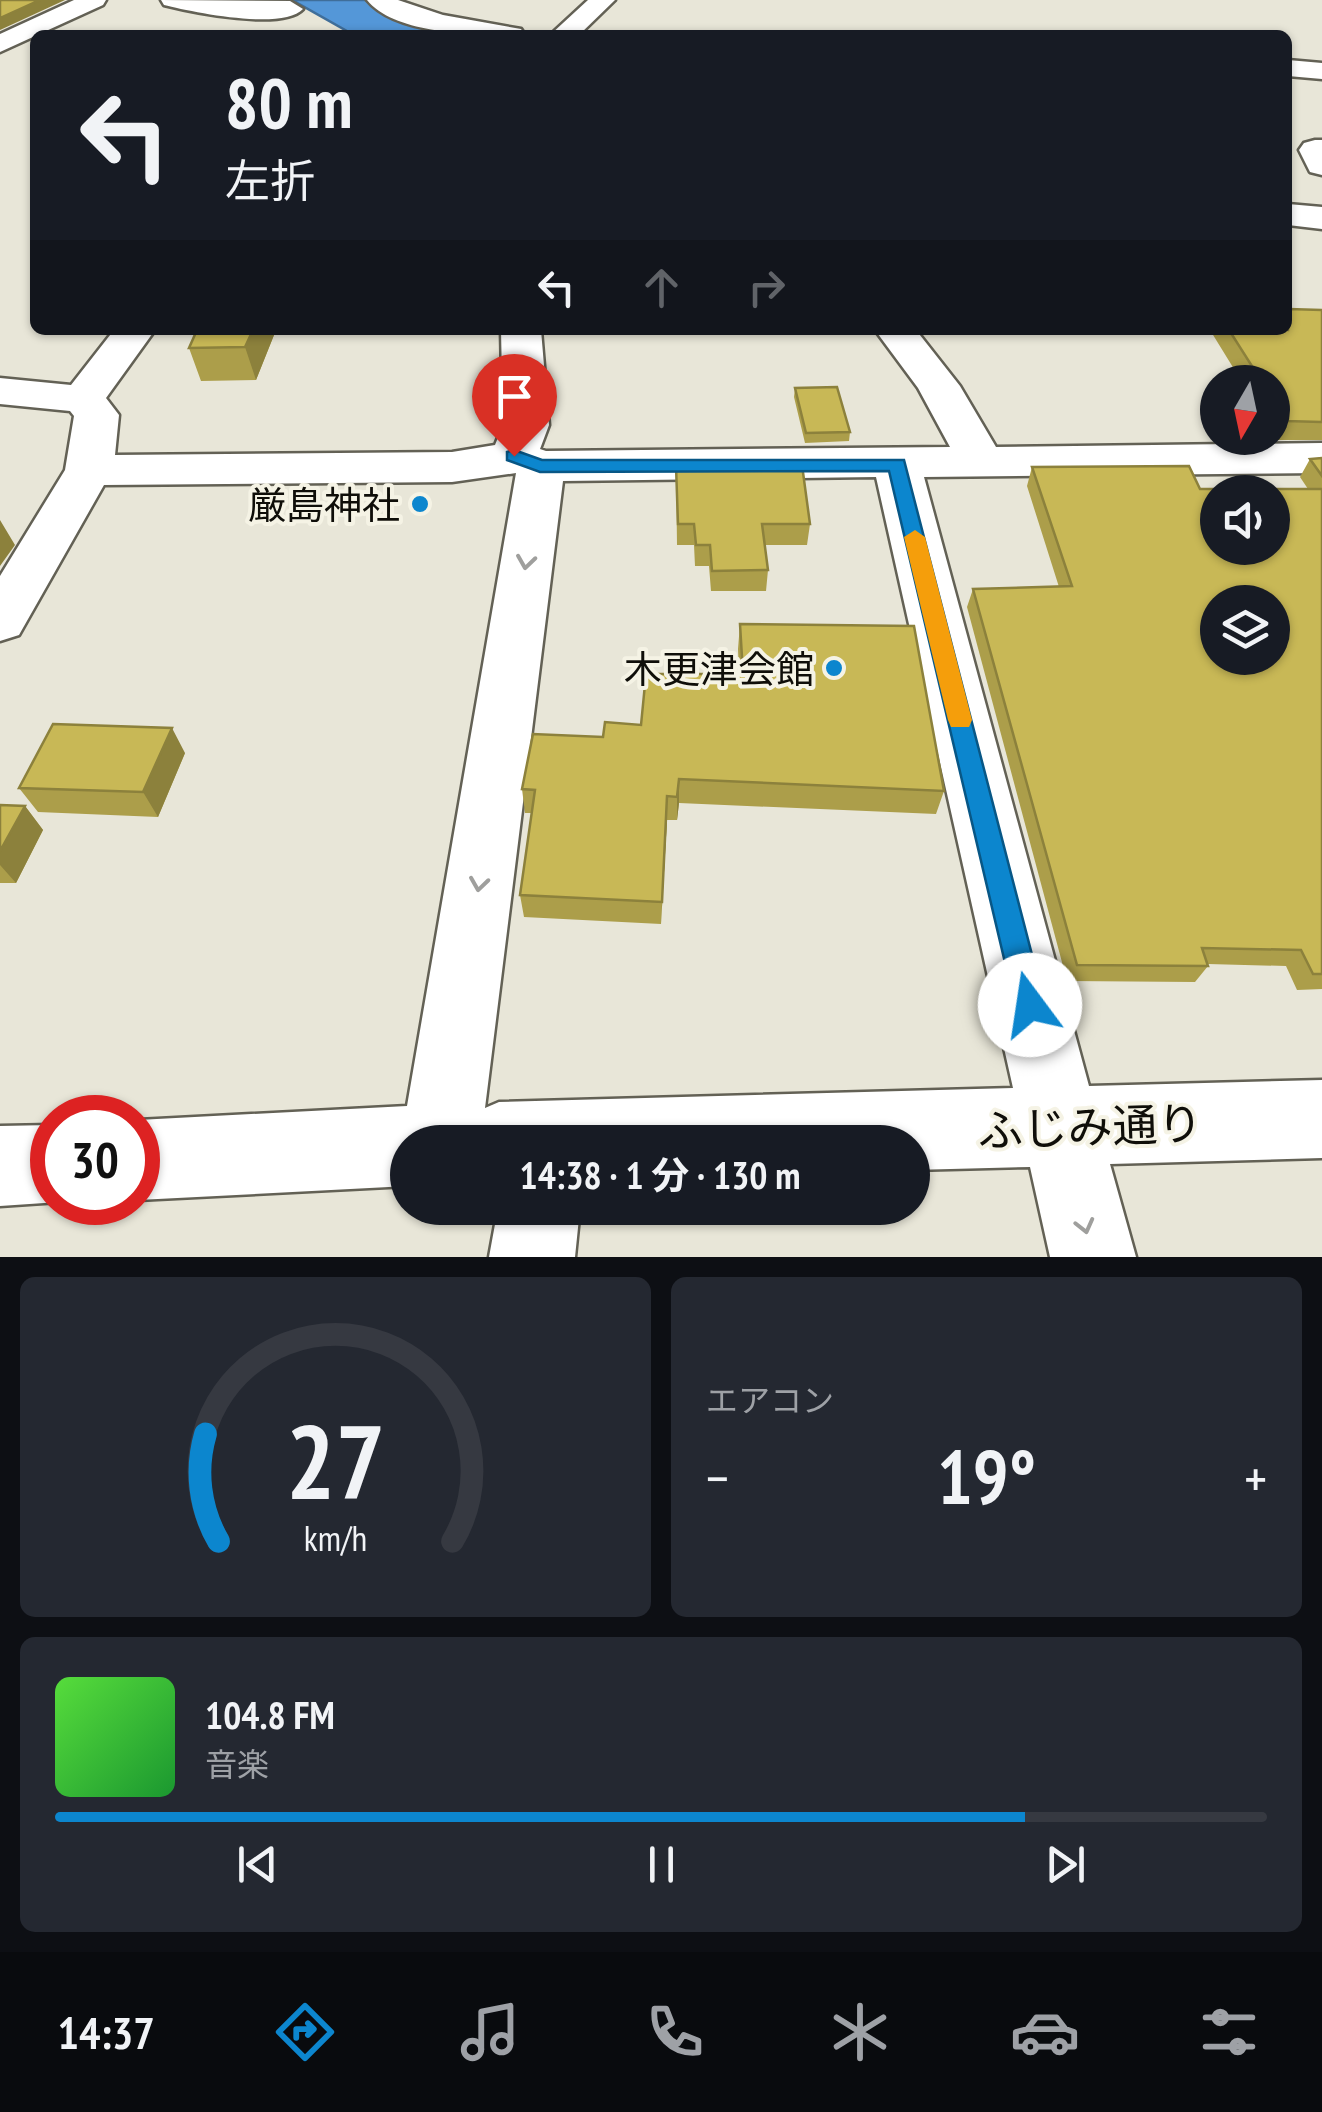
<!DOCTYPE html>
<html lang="ja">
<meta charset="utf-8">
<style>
:root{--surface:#171b24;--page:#242831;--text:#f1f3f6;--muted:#9ea1a6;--line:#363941;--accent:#0c86ce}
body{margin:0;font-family:"PT Sans Narrow","Noto Sans JP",sans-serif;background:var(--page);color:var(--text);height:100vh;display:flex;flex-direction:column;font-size:38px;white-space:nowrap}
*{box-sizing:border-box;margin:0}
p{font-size:32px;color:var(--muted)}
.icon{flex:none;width:55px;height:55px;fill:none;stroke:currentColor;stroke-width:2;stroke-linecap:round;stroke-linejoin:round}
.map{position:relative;height:1257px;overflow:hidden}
.details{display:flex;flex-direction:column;gap:20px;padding:20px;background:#0d0f14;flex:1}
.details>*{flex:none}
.guide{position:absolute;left:30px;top:30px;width:1262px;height:305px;border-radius:15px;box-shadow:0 2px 8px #0004;background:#171b24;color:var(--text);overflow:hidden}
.needle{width:65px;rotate:189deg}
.buttons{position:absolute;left:1200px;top:365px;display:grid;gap:20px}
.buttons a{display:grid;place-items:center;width:90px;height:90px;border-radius:50%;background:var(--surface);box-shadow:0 2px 8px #0004;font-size:50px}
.speed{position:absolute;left:30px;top:1095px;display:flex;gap:20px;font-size:50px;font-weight:700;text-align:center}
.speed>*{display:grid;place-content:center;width:130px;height:130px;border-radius:50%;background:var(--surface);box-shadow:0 2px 8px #0004;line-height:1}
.speed .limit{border:15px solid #d22;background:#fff;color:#111}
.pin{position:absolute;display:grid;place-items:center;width:85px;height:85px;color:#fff;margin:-102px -42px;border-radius:50% 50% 50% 0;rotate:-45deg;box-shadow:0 0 10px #0007}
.pin .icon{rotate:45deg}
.me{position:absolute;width:110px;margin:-55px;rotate:346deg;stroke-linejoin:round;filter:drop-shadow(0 0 8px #0008)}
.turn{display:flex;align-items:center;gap:35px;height:210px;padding:0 30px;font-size:45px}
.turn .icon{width:130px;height:130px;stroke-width:2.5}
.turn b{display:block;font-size:70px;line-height:85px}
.lanes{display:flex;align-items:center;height:95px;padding:0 30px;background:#0003;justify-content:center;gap:50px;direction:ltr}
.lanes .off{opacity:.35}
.big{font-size:75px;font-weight:700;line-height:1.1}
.details .widget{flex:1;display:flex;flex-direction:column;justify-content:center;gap:15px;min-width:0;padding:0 35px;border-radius:15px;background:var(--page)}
.details .dial{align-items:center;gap:0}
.dial svg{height:260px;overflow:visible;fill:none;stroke:var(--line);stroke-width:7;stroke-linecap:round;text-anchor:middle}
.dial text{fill:var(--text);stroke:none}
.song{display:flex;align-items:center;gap:30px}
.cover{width:120px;height:120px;border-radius:15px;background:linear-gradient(135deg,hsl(110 70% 55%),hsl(130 70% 35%))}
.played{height:10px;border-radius:5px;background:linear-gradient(90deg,var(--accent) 80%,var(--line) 80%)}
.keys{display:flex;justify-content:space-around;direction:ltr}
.heat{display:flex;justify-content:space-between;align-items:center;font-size:55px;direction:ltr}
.details .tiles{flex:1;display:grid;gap:20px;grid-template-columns:1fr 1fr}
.widget:last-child{grid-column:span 2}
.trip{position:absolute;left:390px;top:1125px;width:540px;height:100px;border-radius:50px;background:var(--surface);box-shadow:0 2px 8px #0004;font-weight:700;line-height:100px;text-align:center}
.dock{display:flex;height:160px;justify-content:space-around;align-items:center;background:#090b0e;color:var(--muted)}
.dock .icon{width:70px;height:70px}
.dock .current{color:var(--accent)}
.dock b{font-size:45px;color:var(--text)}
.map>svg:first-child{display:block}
.water{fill:#5497d8;stroke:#3f6e9a;stroke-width:2.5}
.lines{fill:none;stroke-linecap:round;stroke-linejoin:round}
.minor-casing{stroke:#636155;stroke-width:5}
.minor{fill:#fff;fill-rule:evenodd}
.wall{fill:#ac9e4a}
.shaded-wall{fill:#8c813c}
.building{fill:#c8b856;stroke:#8c813c;stroke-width:2.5;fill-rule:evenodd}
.oneway{stroke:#9f9f9d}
.route{fill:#0c86ce;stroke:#085786;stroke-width:2.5}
.slow{fill:#f59e0b}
.poi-dot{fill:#0c86ce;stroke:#f5f3e5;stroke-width:4}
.labels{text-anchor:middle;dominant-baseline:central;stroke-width:8;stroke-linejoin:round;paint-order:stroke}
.poi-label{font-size:38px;fill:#0f0e09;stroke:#f5f3e5;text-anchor:end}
.near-street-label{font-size:45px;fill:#0f0e09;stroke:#f5f3e5}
</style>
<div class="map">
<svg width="1322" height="1257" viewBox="0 0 1322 1257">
<rect width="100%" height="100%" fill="#e8e6d8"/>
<path class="water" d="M292 0H366L391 15 423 25 478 35H354Z"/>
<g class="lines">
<g class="minor-casing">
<path id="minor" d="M74 0H106L103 5 0 52V34Z
M161 0 290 1 303 9C283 31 192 12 164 5Z
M367 0H398L443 15 521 29 525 35C482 35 396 36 367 0Z
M588 0H615L579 35H550Z
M1288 60 1322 63V79L1288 76Z
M1315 140H1322V175L1310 172 1299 150 1304 143Z
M1288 204 1322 207V229L1288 225Z
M114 330H155L106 398 119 415 115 455 452 452 495 445 503 425 501 330H541L549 425 540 449 546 451 950 447 918 388 875 330H916L960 386 996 447 1322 443V473L924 477 1089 1086 1322 1080V1158L1110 1164 1136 1257H1050L1030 1167 912 1170V1142H408V1186L138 1200V1120L407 1106 516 473 452 482 104 485 19 635 0 641V576L65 470 74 416 70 411 0 404V378L71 385ZM876 477 1013 1088 499 1102 485 1108 563 481Z
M52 1125V1202H59L0 1206V1126Z
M498 1208H580L575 1257H489Z"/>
</g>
<use href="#minor" class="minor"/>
</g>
<path class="wall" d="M1322 310V440H1276L1272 433V382H1242L1210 330H1288Z
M276 330 256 380 201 381 189 348Z
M795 388 850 432 849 441 805 443 794 397Z
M1322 458V989L1297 990 1286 966 1208 964V966L1195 982 1067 981 967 607 973 589 1059 587 1027 486 1032 467 1200 489H1308L1300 477 1310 459Z
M676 466 810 524 807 545H765L768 570 766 591H711L709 566H695L694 545H677Z
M740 624 944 791 936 814 679 803 677 820H667L661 924 524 917 520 895 532 813H525L522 789 603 737 641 725 739 674 738 649Z
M185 753 158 817 38 812 19 788Z
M0 805 25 806 43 830 16 883H0Z"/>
<path class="shaded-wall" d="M40 0H65L0 30V18Z
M253 330H276L256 380 245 347Z
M0 520 15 545 0 566Z
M172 728 185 753 158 817 143 792Z
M679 779V803L677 820V797Z
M667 796V820L661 924 662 902Z
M25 806 43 830 16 883 0 865V851Z"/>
<path class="building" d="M0 0H40L0 18Z
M1288 309 1322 310V422L1286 421 1272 400V382H1262L1229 330H1288Z
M197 330H253L245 347 189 348Z
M837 387 850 432 806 433 795 388Z
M1322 458V476L1310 459Z
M802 465 810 524H762L768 570 712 571 710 545H696L694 524H678L676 466Z
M1189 466 1200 489H1322V974H1313L1301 950 1202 948 1208 966 1077 965 973 589 1072 586 1032 467ZM1218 492H1272V548H1218ZM1218 602H1272V658H1218Z
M740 624 914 626 944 791 679 779 677 797 667 796 662 902 520 895 535 790 522 789 533 734 603 737 605 722 641 725 646 674H743Z
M53 724 172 728 143 792 19 788Z
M0 805 25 806 0 851Z"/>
<defs><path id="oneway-chevron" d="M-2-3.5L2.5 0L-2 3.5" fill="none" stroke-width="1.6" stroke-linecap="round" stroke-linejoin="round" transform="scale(2.5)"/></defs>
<g class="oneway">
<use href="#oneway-chevron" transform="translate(526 562) rotate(98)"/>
<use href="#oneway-chevron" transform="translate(479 884) rotate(98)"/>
<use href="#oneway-chevron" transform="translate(1085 1226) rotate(76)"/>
</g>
<path class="route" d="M514 450 542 460H904L1045 1005 1041 1015 1030 1019 1020 1015 1015 1005 889 471 540 472 507 460V452Z"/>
<path class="slow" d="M915 530 925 537 972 720 969 727H951L948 720 904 537Z"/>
<g class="poi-dot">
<circle cx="420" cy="504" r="10"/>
<circle cx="834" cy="668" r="10"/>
</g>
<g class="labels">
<g class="poi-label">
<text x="400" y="504">厳島神社</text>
<text x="814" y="668">木更津会館</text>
</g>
<g class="near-street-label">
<text transform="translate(1090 1126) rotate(-2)">ふじみ通り</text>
</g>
</g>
</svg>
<div class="buttons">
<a><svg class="needle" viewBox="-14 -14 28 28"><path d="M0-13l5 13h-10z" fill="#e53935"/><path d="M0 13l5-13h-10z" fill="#9ea1a6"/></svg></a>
<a><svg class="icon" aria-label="sound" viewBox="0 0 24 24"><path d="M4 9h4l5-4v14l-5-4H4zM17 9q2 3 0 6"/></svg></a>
<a><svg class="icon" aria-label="layers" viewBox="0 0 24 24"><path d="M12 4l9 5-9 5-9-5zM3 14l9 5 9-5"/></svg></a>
</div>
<div class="speed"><div class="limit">30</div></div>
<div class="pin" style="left:514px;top:456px;background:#d93025"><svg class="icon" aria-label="arrive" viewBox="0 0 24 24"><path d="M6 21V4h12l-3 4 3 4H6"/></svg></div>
<svg class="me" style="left:1030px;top:1005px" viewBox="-20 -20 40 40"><circle r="19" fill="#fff"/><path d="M0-13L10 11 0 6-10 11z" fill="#0c86ce"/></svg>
<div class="trip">14:38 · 1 分 · 130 m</div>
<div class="guide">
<div class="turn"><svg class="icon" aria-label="left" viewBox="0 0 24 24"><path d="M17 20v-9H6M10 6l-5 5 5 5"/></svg><div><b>80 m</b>左折</div></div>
<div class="lanes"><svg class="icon" aria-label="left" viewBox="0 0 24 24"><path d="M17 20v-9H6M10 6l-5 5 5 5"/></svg><svg class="icon off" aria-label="ahead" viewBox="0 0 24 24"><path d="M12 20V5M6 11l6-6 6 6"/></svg><svg class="icon off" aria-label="right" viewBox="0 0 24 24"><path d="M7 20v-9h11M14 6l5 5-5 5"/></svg></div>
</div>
</div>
<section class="details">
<div class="tiles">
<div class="widget dial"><svg viewBox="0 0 100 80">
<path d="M14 69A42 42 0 1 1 86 69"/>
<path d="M14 69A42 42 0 0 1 10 36" stroke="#0c86ce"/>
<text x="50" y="56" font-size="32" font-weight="700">27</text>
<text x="50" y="72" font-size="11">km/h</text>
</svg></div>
<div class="widget"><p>エアコン</p>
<div class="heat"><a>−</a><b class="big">19°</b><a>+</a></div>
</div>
<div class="widget">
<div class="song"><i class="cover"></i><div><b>104.8 FM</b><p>音楽</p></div></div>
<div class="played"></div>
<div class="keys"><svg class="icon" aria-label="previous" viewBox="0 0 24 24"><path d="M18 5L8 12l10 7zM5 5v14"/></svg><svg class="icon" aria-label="pause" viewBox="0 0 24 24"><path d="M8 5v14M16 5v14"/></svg><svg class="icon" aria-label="next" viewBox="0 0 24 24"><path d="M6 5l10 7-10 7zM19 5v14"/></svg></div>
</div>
</div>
</section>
<nav class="dock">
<b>14:37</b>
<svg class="icon current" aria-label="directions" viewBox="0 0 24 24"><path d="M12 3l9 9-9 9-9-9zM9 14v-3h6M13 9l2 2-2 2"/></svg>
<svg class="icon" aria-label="music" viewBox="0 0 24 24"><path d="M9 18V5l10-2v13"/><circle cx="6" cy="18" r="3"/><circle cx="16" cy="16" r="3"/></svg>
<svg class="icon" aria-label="phone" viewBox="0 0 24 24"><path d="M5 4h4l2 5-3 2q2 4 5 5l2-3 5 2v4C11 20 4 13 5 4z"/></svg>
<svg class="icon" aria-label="climate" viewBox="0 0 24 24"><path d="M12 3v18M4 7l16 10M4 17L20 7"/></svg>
<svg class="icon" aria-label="car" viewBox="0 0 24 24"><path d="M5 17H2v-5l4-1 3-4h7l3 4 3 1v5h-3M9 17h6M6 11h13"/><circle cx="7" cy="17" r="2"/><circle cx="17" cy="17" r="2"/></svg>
<svg class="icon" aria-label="filters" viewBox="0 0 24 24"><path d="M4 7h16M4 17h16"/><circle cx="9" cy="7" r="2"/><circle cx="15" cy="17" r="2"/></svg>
</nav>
